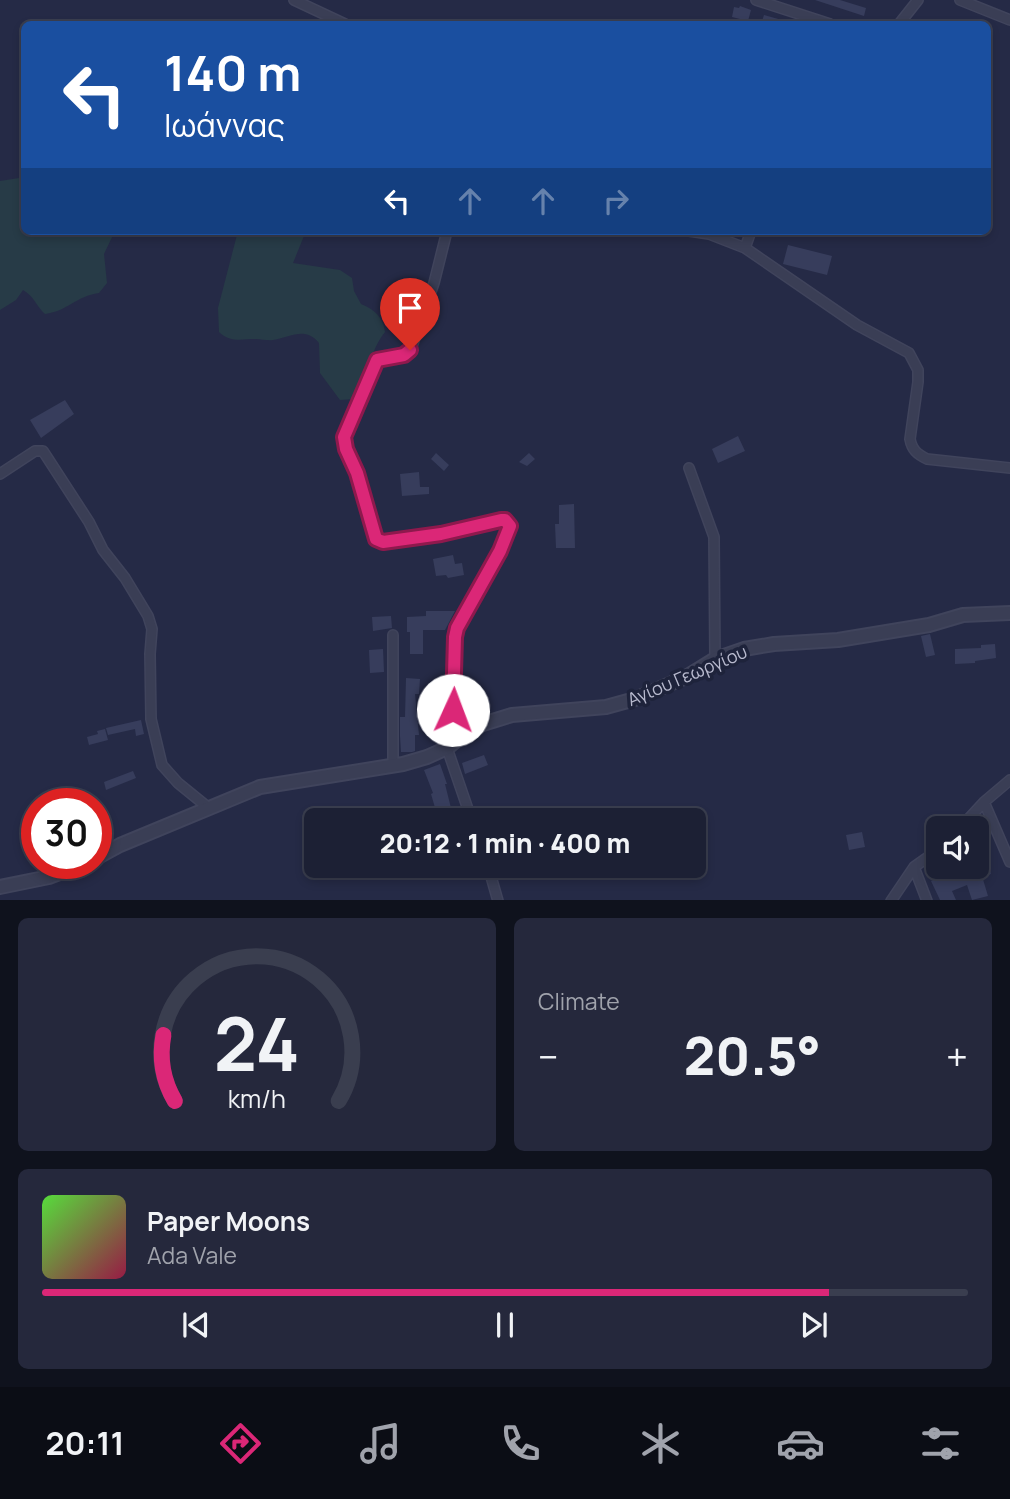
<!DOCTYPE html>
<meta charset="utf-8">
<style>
:root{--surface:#1c2034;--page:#25283c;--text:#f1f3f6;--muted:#a0a3ac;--line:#3a3e4f;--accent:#db2777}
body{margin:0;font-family:Manrope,sans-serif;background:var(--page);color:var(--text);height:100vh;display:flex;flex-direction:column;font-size:26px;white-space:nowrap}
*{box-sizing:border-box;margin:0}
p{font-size:23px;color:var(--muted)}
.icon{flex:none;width:38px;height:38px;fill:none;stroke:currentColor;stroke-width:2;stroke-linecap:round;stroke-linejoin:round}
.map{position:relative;height:900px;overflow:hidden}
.sheet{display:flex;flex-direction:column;gap:18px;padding:18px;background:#0f121d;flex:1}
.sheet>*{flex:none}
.hud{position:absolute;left:21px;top:21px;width:970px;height:214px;border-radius:10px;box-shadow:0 4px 10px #0003,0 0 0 2px var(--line);background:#1a4fa0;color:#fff;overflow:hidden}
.fabs{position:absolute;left:926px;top:816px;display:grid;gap:14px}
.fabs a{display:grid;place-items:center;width:63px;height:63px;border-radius:10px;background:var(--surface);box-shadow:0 4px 10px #0003,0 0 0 2px var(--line);font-size:35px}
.speed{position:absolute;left:21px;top:788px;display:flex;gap:14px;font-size:35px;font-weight:700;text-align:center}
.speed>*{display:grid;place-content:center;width:91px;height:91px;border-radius:50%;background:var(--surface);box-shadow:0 4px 10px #0003,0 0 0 2px var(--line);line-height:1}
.speed .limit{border:10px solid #d22;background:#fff;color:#111}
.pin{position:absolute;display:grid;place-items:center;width:60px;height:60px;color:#fff;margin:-72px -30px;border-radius:50% 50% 50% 0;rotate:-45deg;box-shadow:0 0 7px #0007}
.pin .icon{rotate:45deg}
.me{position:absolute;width:77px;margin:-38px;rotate:2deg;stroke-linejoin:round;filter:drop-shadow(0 0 5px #0008)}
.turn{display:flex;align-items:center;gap:24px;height:147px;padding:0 28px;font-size:32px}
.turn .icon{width:91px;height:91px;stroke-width:2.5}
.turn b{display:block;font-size:49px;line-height:60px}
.lanes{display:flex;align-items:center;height:66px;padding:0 28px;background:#0003;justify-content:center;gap:35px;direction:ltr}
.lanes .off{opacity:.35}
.big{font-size:52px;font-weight:800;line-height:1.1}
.sheet .tile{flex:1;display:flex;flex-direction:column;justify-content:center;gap:10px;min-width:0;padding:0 24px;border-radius:10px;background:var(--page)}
.sheet .dial{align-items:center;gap:0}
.dial svg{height:182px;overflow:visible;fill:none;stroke:var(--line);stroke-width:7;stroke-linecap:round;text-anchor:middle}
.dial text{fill:var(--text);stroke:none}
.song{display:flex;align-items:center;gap:21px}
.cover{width:84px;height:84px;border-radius:10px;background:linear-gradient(135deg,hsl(110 70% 55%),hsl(340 70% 35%))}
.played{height:7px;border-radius:4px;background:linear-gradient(90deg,var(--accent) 85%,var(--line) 85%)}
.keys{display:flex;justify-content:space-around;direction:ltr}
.heat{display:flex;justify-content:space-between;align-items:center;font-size:38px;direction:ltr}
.sheet .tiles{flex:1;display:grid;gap:18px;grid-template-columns:1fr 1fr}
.tile:last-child{grid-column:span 2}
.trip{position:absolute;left:304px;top:808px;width:402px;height:70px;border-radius:10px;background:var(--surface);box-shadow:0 4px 10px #0003,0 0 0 2px var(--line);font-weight:800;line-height:70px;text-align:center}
.menu{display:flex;height:112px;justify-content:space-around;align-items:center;background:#0b0d15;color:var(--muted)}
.menu .icon{width:49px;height:49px}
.menu .current{color:var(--accent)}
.menu b{font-size:32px;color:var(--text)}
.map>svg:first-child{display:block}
.green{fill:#273b47}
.building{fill:#373d5c}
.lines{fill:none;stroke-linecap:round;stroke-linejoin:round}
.minor-casing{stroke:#40445c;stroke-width:12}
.tertiary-casing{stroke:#40445c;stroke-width:16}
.minor{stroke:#3a3e55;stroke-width:9}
.tertiary{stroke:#3a3e55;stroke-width:12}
.route-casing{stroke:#8e194d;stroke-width:18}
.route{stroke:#db2777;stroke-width:12}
.labels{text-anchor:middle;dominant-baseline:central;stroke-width:7;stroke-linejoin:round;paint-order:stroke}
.street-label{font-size:18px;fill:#b8bace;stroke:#1e233b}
</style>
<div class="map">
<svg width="1010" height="901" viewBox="0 0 1010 901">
<rect width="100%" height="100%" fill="#252a46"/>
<path class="green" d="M24 170V231H115L104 254 107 283 99 293C76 296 68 311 45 314 36 306 34 296 23 290L16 300 0 310V181L19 178Z
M238 231H306L293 263 340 270 352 278 354 291 361 304C375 310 383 317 385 332 369 352 368 378 353 399L340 400 320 373 319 343C305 326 291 337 273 340 268 341 262 339 256 339 241 339 231 343 219 332L218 308Z"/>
<path class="building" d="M815 0H840L866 8 864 16Z
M740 6 751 10 748 21 732 17 734 7 739 8Z
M764 15 789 22V24H761Z
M788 245 832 256 827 275 783 264Z
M65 400 74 414 41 438 30 420Z
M738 436 745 451 718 463 712 449Z
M436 453 449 465 444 471 431 459Z
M529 453 535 459 527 466 519 462Z
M419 472 420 487H429V494L402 496 400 474Z
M574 504 575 548H556L555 524H559V505Z
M453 555 455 564 462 563 464 575 448 578 446 575 436 576 433 559Z
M426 611H455L445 630H423V654H410V632H407V617L426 616Z
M391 616 392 628 373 631 372 617Z
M930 634 935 655 926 657 921 636Z
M995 644 996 658 975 661V663L955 664V649L981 648V645Z
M383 649 384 672 370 673 369 650Z
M406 678 420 679 419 694H415L419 735H415V751L412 752H401L400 736V717H405Z
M141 720 144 734 136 736 135 729 108 735 106 728Z
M105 729 108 740 89 745 87 737 98 734 97 731Z
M484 755 488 765 465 774 462 763Z
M440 764 447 784H445L453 816 434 821 432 812 436 811 431 794 433 793 424 770Z
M133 771 136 778 106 790 104 782Z
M862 832 865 847 849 850 846 835Z
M987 858 991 874 982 876 988 896 972 900 967 885 952 891 956 900H940L931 881 965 866H976V861Z
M452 866H481V868L456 877Z"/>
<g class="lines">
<g class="minor-casing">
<path id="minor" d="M294 0 345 24
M756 0 830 24
M960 0 1010 20
M899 24 918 0
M447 231 434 283 410 352 377 360 344 437 346 449 357 473 378 541 441 534 501 520 508 522 510 526C503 559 477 587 462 617 449 643 453 709 456 739
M689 231 709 234 745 248 857 325 909 353 918 370V382L910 439C912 450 917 454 927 459L1010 468
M745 248 751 231
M689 468 714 537 715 659
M0 474 35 451H43L89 522 103 550 125 578 148 616 152 629 150 654 151 719 162 765 178 783 210 809
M447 748 472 821
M393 766V635
M984 802 1010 862
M960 828 984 802 1010 780
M488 866 498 901
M914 867 927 901
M891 901 914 867 938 850"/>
</g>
<g class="tertiary-casing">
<path id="tertiary" d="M96 858 120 845 260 787 403 764 427 757 447 748 473 727 512 715 606 707 635 699 686 677 715 659 744 649 774 644 838 640 929 625 963 615 1010 613
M0 887 49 877 86 863"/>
</g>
<use href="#minor" class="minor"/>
<use href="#tertiary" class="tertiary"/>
</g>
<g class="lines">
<g class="route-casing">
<path id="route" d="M410 350 404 355 377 360 344 437 346 449 357 473 376 539 383 542 441 534 501 520H505L510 526 500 551 457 628 455 637 453 710"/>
</g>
<use href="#route" class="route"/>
</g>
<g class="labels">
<g class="street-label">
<text transform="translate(687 675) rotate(-23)">Αγίου Γεωργίου</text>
</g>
</g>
</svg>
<div class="fabs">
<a><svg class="icon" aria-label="sound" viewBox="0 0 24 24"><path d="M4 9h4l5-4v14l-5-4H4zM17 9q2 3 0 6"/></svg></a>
</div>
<div class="speed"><div class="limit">30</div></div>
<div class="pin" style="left:410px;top:350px;background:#d93025"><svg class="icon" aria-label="arrive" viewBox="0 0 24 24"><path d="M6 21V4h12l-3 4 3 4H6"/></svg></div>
<svg class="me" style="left:453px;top:710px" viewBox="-20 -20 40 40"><circle r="19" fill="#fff"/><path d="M0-13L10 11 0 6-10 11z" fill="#db2777"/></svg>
<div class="trip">20:12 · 1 min · 400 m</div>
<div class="hud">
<div class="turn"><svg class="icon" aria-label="left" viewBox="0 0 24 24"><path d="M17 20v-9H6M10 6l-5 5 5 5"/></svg><div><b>140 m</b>Ιωάννας</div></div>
<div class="lanes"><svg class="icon" aria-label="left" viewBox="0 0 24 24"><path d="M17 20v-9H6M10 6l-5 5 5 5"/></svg><svg class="icon off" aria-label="ahead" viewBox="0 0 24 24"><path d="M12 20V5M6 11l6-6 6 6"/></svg><svg class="icon off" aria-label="ahead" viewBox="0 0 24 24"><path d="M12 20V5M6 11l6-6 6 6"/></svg><svg class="icon off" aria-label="right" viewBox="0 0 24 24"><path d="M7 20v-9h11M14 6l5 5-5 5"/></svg></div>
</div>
</div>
<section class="sheet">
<div class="tiles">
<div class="tile dial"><svg viewBox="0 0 100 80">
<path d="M14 69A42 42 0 1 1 86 69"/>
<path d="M14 69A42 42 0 0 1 9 40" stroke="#db2777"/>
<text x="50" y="56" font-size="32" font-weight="700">24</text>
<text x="50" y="72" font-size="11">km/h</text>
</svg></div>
<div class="tile"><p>Climate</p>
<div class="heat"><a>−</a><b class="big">20.5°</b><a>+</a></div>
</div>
<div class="tile">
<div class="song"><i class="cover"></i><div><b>Paper Moons</b><p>Ada Vale</p></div></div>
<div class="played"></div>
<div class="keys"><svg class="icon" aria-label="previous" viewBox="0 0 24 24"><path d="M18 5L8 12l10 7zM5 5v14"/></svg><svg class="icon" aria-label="pause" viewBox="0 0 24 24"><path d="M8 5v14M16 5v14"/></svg><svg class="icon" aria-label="next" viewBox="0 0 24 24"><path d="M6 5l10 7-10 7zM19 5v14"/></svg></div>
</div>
</div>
</section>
<nav class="menu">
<b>20:11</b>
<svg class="icon current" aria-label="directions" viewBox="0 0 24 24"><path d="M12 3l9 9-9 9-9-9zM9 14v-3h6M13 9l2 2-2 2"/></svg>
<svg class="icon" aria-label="music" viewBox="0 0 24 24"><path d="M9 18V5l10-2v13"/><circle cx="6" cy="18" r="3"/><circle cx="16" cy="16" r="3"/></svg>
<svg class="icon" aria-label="phone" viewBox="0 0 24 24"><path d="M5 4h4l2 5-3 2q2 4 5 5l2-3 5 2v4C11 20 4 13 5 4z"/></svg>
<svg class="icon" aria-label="climate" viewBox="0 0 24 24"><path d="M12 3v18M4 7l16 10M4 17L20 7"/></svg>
<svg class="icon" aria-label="car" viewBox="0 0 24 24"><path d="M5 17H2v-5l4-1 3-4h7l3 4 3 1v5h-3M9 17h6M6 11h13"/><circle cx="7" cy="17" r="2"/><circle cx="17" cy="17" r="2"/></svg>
<svg class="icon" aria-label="filters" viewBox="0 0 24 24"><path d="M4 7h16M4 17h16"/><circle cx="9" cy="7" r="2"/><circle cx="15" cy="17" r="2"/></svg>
</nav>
